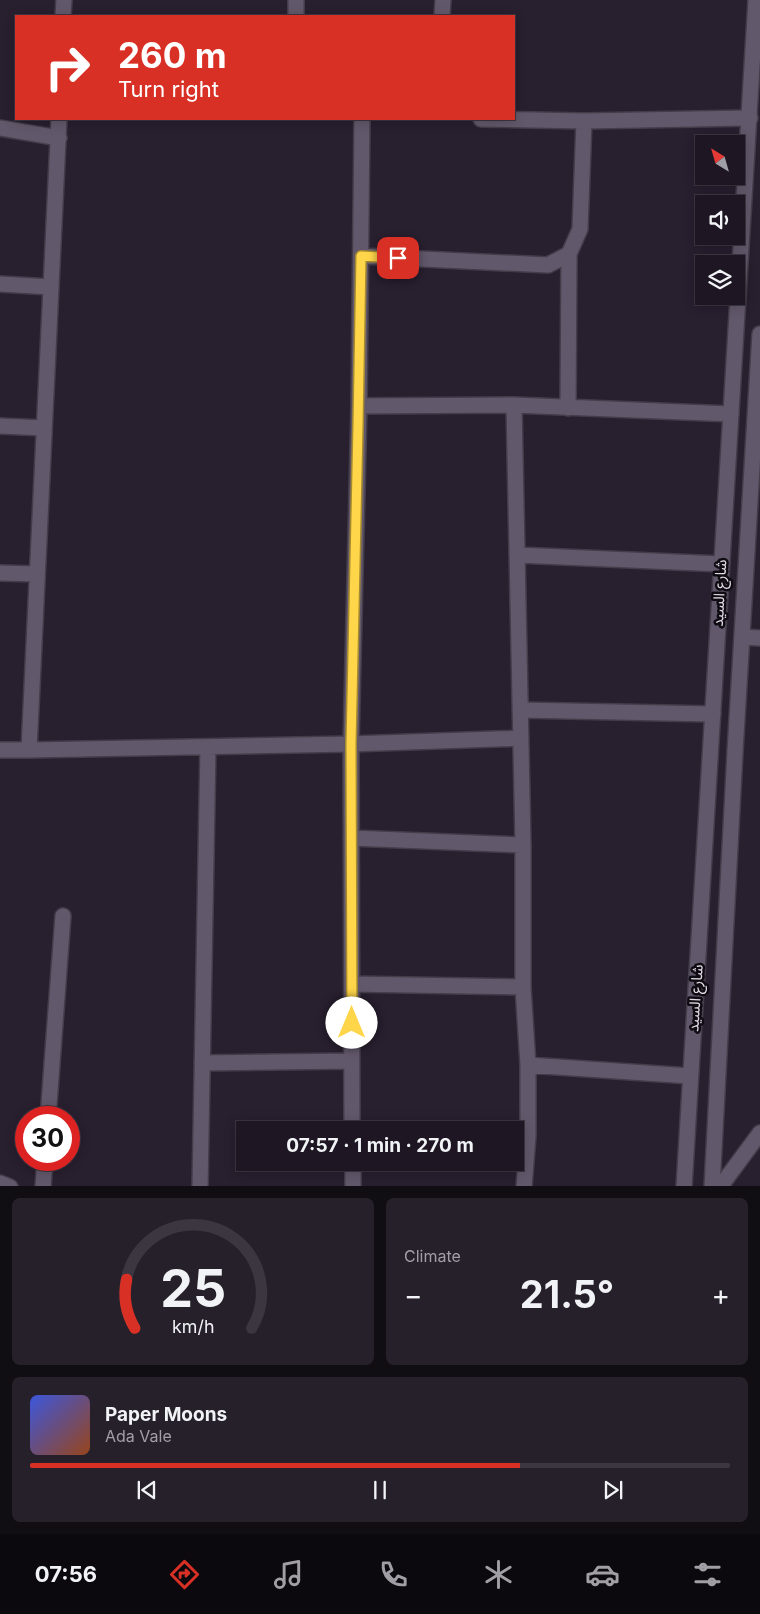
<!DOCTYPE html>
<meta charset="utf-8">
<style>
:root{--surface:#1e1723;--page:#26202b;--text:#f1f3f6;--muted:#a19fa6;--line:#3c3641;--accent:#d93025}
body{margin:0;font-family:Inter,"Noto Sans Arabic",sans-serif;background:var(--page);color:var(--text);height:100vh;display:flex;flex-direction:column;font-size:19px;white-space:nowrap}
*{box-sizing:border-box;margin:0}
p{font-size:16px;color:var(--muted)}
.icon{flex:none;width:28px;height:28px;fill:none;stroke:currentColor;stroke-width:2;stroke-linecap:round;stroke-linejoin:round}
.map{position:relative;height:1186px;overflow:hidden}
.sheet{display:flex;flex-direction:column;gap:12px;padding:12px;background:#100d13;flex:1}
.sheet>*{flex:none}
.top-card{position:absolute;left:15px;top:15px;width:500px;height:105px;border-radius:0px;box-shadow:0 2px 12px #0003,0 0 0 1px var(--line);background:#d93025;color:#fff;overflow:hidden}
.needle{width:32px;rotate:323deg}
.controls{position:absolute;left:695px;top:135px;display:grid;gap:10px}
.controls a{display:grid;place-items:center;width:50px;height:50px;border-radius:0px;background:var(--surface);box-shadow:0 2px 12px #0003,0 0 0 1px var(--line);font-size:25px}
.speed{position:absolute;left:15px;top:1106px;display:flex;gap:10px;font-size:25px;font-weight:700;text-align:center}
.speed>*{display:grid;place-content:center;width:65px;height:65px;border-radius:50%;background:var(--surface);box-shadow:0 2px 12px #0003,0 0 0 1px var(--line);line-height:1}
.speed .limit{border:8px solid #d22;background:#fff;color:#111}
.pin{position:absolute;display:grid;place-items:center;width:42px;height:42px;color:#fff;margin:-21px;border-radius:10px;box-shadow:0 2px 8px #0006}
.me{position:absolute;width:55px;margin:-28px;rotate:0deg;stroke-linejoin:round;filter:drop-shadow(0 0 4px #0008)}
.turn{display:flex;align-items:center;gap:18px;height:105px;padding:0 20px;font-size:22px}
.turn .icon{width:65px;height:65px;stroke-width:2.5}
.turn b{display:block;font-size:35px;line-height:42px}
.big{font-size:38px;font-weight:700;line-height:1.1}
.sheet .card{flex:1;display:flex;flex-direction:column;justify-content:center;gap:8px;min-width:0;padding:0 18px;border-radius:8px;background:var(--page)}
.sheet .dial{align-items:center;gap:0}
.dial svg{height:130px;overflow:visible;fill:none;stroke:var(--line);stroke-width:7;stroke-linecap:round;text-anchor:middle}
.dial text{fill:var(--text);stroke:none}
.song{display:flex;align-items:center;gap:15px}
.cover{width:60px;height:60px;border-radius:8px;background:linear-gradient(135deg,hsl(230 70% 55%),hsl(20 70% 35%))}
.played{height:5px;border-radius:2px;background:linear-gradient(90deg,var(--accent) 70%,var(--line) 70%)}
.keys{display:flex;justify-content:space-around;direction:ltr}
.heat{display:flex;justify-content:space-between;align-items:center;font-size:28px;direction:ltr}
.sheet .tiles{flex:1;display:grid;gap:12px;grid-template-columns:1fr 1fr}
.card:last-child{grid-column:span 2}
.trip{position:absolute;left:236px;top:1121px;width:288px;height:50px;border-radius:0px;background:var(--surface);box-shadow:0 2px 12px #0003,0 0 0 1px var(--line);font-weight:700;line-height:50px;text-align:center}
.tabs{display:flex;height:80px;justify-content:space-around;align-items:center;background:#0c090e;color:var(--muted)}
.tabs .icon{width:35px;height:35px}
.tabs .on{color:var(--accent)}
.tabs b{font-size:22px;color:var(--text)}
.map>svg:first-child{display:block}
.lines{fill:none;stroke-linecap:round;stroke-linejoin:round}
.street-casing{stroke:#433c49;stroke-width:18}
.secondary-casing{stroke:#433c49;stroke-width:18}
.street{stroke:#62586b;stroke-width:15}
.secondary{stroke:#62586b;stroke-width:15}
.route-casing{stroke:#a68a30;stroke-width:12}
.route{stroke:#ffd54a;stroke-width:9}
.labels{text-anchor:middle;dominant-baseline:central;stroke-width:5;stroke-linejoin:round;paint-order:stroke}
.street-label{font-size:15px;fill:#e2dce7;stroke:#0f0b12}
</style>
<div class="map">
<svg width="760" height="1187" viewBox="0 0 760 1187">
<rect width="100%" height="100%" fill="#281f2f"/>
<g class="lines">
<g class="street-casing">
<path id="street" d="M63 16 64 0
M296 16V0
M442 16 443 0
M481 119 584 121 750 118
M0 128 59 138
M361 256 548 265 569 254 580 229 584 121
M0 284 51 287
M514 405 523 845V987L528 1065V1136L524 1187
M359 406 514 405 731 414
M568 408 569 254
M0 426 44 428
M517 555 721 564
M0 573 37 574
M742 637 760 638
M520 710 713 714
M0 750H29L351 744 359 406 362 119
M29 750 59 119
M351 838 523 845
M352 984 523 987
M202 1063 352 1061
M528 1065 690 1076
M48 1118 63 916
M352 1130 351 744 521 738
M353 1162V1187
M0 1183 10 1187
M43 1187 45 1160
M200 1187 208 747
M720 1187 760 1133"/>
</g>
<g class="secondary-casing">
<path id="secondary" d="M684 1187 756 0
M712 1187 735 752 760 334"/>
</g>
<use href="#street" class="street"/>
<use href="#secondary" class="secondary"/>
</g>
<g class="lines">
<g class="route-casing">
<path id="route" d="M352 1023 351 744 358 426 361 256 398 258"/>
</g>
<use href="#route" class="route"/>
</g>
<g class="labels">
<g class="street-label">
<text transform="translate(719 593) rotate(-87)">شارع السيد</text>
<text transform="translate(695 998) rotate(-86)">شارع السيد</text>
</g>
</g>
</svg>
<div class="controls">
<a><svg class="needle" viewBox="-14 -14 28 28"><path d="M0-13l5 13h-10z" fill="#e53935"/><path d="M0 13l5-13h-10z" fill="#a19fa6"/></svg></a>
<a><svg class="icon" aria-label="sound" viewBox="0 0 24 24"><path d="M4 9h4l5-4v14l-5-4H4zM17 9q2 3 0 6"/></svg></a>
<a><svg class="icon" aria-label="layers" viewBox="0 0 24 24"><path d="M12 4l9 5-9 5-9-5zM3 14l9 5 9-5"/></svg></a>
</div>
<div class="speed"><div class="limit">30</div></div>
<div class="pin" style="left:398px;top:258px;background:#d93025"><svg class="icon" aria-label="arrive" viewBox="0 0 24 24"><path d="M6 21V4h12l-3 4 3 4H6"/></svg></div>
<svg class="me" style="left:352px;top:1023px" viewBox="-20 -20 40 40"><circle r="19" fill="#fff"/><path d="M0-13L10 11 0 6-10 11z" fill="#ffd54a"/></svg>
<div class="trip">07:57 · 1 min · 270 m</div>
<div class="top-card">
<div class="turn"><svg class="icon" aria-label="right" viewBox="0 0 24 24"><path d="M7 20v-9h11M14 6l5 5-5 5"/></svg><div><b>260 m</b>Turn right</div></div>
</div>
</div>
<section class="sheet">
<div class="tiles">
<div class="card dial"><svg viewBox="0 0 100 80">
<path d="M14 69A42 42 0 1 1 86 69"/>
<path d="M14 69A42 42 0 0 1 9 39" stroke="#d93025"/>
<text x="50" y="56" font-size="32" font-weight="700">25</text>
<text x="50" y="72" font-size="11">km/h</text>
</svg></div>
<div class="card"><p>Climate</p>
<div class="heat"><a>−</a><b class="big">21.5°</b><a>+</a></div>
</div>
<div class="card">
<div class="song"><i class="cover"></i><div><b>Paper Moons</b><p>Ada Vale</p></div></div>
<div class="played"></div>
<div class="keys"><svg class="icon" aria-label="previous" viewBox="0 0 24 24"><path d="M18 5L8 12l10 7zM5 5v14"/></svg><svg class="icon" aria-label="pause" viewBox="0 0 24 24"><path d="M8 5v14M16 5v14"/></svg><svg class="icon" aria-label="next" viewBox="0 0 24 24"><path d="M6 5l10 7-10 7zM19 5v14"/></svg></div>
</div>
</div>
</section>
<nav class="tabs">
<b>07:56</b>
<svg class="icon on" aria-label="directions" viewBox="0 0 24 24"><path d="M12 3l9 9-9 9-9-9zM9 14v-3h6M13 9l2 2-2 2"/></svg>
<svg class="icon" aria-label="music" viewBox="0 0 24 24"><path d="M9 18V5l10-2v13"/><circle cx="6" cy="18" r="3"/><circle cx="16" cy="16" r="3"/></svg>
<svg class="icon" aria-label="phone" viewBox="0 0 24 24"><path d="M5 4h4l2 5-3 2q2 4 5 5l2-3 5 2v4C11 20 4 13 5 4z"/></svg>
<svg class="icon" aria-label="climate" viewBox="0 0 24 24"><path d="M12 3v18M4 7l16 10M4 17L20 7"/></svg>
<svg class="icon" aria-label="car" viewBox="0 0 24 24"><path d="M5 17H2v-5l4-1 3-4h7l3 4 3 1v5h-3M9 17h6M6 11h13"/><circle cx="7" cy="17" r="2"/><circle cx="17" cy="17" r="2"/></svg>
<svg class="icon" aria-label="filters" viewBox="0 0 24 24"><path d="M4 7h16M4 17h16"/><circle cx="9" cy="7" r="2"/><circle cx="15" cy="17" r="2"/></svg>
</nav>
